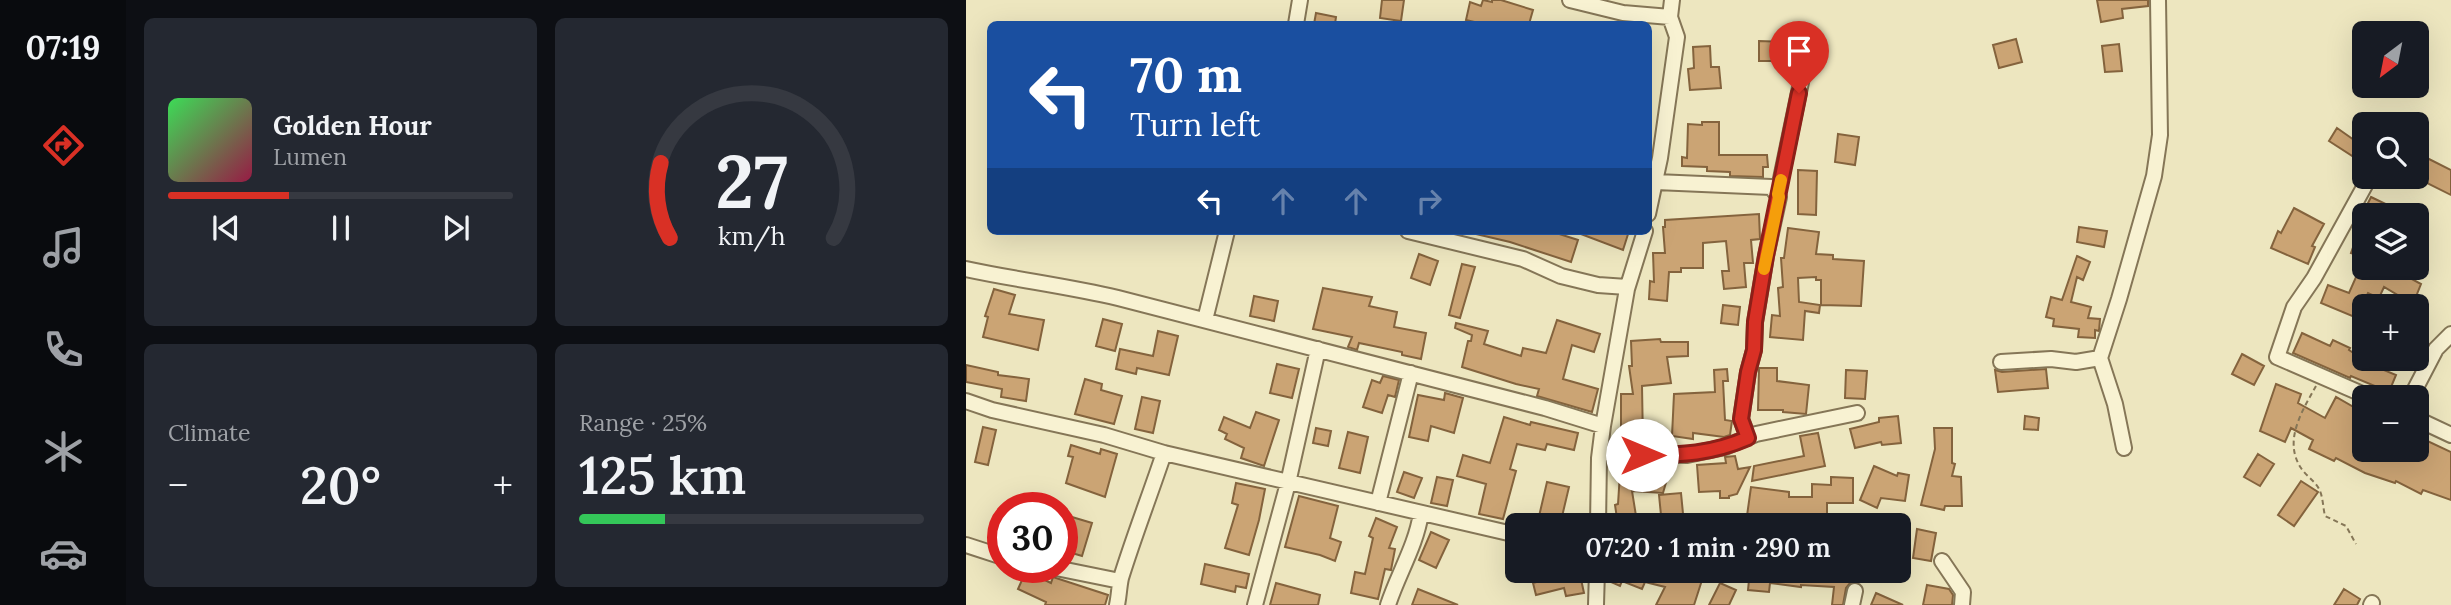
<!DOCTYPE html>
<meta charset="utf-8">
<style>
:root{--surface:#171b24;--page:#242831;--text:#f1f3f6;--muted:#9ea1a6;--line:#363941;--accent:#d93025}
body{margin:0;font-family:Lora,serif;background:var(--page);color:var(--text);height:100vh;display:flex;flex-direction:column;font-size:26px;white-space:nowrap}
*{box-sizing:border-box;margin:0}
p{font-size:23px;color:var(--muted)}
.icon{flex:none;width:38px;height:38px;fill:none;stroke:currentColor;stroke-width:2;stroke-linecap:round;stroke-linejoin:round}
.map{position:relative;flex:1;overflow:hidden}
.side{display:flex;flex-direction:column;gap:18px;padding:18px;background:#0d0f14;width:840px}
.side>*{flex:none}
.guide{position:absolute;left:21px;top:21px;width:665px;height:214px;border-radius:10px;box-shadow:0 7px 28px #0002;background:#1a4fa0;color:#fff;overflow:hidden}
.needle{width:46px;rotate:212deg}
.fabs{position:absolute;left:1386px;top:21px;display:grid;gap:14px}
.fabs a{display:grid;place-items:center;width:77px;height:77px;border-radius:10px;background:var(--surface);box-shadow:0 7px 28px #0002;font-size:35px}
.speed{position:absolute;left:21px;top:492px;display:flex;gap:14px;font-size:35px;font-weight:700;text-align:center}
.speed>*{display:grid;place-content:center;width:91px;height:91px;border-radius:50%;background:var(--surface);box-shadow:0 7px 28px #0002;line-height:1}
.speed .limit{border:10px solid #d22;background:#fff;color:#111}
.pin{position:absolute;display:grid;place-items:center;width:60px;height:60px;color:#fff;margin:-72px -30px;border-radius:50% 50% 50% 0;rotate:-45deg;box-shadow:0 0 7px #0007}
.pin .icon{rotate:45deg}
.me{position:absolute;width:77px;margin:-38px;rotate:90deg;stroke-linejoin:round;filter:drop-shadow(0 0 5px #0008)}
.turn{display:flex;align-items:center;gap:24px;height:147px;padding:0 28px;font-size:32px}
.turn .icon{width:91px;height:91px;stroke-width:2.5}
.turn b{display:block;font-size:49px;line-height:60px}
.lanes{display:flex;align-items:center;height:66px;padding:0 28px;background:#0003;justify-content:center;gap:35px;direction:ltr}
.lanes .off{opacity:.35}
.big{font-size:52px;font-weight:600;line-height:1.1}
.side .tile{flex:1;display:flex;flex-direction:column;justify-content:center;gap:10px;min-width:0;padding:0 24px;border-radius:10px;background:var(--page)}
.side .dial{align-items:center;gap:0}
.dial svg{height:182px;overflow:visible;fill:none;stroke:var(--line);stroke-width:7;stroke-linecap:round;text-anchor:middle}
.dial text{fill:var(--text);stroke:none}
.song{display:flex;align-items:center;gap:21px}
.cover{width:84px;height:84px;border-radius:10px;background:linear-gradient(135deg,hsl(130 70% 55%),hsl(340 70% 35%))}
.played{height:7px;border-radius:4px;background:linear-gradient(90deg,var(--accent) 35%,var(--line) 35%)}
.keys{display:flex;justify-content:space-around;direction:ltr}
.heat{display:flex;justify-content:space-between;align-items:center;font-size:38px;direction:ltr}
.charge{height:10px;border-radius:5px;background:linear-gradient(90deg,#34c759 25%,var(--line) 0)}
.side .tiles{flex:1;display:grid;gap:18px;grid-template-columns:repeat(2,1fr)}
.trip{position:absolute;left:539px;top:513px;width:406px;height:70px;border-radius:10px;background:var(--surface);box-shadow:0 7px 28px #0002;font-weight:600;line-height:70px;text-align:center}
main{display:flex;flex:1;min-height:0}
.tabs{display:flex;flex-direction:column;width:126px;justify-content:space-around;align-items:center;background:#090b0e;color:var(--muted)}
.tabs .icon{width:49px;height:49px}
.tabs .selected{color:var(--accent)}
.tabs b{font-size:32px;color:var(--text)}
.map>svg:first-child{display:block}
.building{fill:#cba474;stroke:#84633d;stroke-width:2}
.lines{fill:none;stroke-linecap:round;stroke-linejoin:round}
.minor-casing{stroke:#857657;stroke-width:18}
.path{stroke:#857657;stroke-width:2;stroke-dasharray:5 3.5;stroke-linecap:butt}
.minor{stroke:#f8f2d2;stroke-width:14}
.route-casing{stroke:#8d1f18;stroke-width:18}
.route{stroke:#d93025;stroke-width:12}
.slow{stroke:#f59e0b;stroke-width:12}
</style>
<main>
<nav class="tabs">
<b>07:19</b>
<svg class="icon selected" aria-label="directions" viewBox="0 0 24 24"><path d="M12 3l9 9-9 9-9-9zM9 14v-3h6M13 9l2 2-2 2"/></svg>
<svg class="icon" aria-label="music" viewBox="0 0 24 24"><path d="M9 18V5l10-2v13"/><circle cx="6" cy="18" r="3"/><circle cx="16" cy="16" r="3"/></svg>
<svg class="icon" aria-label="phone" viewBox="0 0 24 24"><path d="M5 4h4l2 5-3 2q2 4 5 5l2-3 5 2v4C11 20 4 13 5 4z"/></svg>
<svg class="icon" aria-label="climate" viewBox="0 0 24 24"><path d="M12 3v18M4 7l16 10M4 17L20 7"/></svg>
<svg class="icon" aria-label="car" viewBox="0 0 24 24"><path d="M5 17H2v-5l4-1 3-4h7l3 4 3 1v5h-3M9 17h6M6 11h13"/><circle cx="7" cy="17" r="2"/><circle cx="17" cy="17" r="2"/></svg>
</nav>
<section class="side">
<div class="tiles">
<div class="tile">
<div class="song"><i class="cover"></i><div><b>Golden Hour</b><p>Lumen</p></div></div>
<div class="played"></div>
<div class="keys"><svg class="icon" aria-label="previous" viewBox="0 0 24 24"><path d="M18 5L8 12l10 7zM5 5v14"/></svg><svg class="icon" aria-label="pause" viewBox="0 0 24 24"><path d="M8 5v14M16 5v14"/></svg><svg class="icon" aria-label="next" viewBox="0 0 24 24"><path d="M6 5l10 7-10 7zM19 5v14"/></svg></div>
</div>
<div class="tile dial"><svg viewBox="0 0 100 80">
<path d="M14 69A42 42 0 1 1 86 69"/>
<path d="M14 69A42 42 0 0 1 10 36" stroke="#d93025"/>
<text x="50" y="56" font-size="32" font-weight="700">27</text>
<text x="50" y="72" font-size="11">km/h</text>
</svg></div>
<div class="tile"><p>Climate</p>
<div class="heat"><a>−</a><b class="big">20°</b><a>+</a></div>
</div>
<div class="tile"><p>Range · 25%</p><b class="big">125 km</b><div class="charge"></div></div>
</div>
</section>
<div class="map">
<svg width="1485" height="605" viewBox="0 0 1485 605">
<rect width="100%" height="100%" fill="#ede6bf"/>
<path class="building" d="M416 0H438L435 21 414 18Z
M517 0 526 2V0H535L567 10 563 24H517L500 20 504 2 515 6Z
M1131 0H1182V6L1156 9 1157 18 1135 22Z
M350 13 370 17 369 24H348Z
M1050 39 1056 62 1033 68 1027 45Z
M793 41 821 42V61H793Z
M1153 44 1156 71 1139 72 1136 46Z
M744 46 745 67H753L755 88 724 90 722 69 728 68 727 47Z
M736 122H753V155H801L802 167H797V177L764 176V172L741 171V167L716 166V157L721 158 722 124 736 125Z
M1371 128 1398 147 1391 159 1363 141Z
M872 134 893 137 889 165 869 162Z
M1459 157 1485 170V195L1449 177Z
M832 170 851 171 850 215 832 214Z
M1405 197 1428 208 1425 215H1396Z
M1328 208 1358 224 1346 246 1349 247 1342 264 1305 248 1312 231 1315 233Z
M793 214 794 239 785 240 787 263H778L780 287 758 289 756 271H763L760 241 737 243V268H715V272H703L701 301 683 299 684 281 688 282 687 253H699L697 227H699V220Z
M1397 219H1398V257L1385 253Z
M1113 227 1141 231 1138 247 1111 242Z
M822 228 853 232 850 254 867 255V259L898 261 895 306 855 305V280H850V277L832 278 833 302 854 305 853 313 839 311 837 340 804 337 806 315 814 316 812 288 817 287 815 258H818Z
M511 231H584L612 240 605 262 544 242 510 234Z
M607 231H663L657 250Z
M453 254 472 261 464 285 445 278Z
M1111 256 1124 262 1117 280 1111 277 1105 302 1125 307 1122 318 1134 319 1133 331 1129 330V338L1112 337 1113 329 1087 326 1088 319 1080 317 1085 297 1096 300Z
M496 264 509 267 494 318 483 315Z
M1394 268H1413L1433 276 1435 273 1455 284 1447 304 1418 287 1413 298 1402 293 1391 318 1355 303 1362 285 1383 293Z
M357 288 406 297 403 306 431 312 428 327 460 333 455 359 436 355V352L393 343 391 350 382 347 386 337 347 329Z
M28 289 49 295 43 314 78 320 72 350 17 337 22 317 19 316Z
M288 296 312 301 308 321 284 316Z
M757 305 774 307 772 325 755 323Z
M137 319 156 324 149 351 130 346Z
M591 320 634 334 628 352 606 345 597 379 632 389 626 412 571 396 573 389 550 384 496 367 502 341H505L506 335 489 328 490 323 522 331 518 344 555 356 557 348 580 353Z
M192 331 212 336 203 375 171 368 170 374 150 369 154 349 187 356Z
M1336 333 1364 346 1367 340 1384 348 1383 350 1395 358 1394 360 1430 375 1423 392 1385 376 1384 378 1327 353Z
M694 339 695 342H722V356L701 357 705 383 676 386 677 443H655V394H667L663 366H666L665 341Z
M1276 354 1298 366 1288 385 1266 374Z
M311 364 333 369 326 398 304 393Z
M0 365 32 372V375L63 379 60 401 35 397 36 389 0 382Z
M793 368H811V381L843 385 840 414 817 412V410H792Z
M761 369 762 381H757L759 420 766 421 764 435 758 437 727 433V439L706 436 708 394 749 392 748 370Z
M1080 369 1082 388 1032 392 1029 370 1036 372Z
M880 370 901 371 899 399 879 398Z
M417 376 433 380 429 397 422 395 416 413 397 407 406 380 414 383Z
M119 379 136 384 135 390 156 396 148 424 109 414Z
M1310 384 1335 394 1332 403 1359 418 1370 397 1398 413V450H1451L1453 437 1485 452V500L1457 490 1455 494 1430 481 1429 483 1399 473 1370 458 1368 461 1343 449 1347 440 1325 428 1319 442 1294 431Z
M479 393 497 398 488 433 465 426 462 441 443 437 452 395 478 400Z
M176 397 194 401 187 433 169 429Z
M290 412 313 420 298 466 275 458 278 448 259 439 261 434 253 430 258 417 284 428Z
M932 416 935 443 916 445 915 442 889 448 884 429 913 422V418Z
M1059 416 1073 418 1072 430 1058 429Z
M538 417 564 425 565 422 612 433 608 450 581 444 579 450 551 444 544 469 550 471 537 519 513 514 520 484 491 476 497 455 524 463Z
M17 427 30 430 22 465 9 462Z
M350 428 365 431 362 446 347 443Z
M968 428H986V463L989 464 986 476 995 477 996 506H979L978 510 955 505 969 449Z
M382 432 402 437 394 473 373 468Z
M852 433 859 466 786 481 788 466 838 456 834 436Z
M105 445 134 454 135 449 151 454 139 497 100 483 107 457 102 456Z
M1292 454 1308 464 1294 486 1278 477Z
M769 456 772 469 784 467 771 494 763 496V498H754V491L733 492 731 465 760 463 759 457Z
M908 466 931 476 932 473 943 475 939 501 915 498 911 508 894 500Z
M695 469 703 472 697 493 666 491 671 522H664L665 525H652L649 505 652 504 654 473 693 475Z
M438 472 456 478 448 498 431 492Z
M471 477 487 480 481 506 465 503Z
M865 477 887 478V503H861V516H844V519L820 518V524L796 521 795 525 780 523 785 487 823 492V497H846V484L865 485Z
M1335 481 1352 492 1328 526 1312 515Z
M581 482 603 487 594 525H571Z
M270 483 299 489 293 520 283 555 259 548 272 505 266 503Z
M715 493 718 524 696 525 693 495Z
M333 496 372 506 364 538 375 542 369 561 354 555 319 547Z
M106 517 126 523 116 556 96 550Z
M410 518 431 527 423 548 429 549 425 570 419 569 412 599 385 593 389 572 399 574 407 538 403 536Z
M951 529 970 533 965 561 947 558Z
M465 532 483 540 470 568 453 560Z
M239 564 283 574 280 588 270 586 269 592 235 584Z
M586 570H613L618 593 600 596 598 588 570 595 567 583 574 581 572 574Z
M650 570H697L720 577 721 572 737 577 728 605H690L699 587 679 582 676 589 656 581 654 586 645 582Z
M784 570 886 572 885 582 880 588 877 605H866L868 587 835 585V587L804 583 803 592 782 590Z
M60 571 85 583 87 577 142 595 139 605H79L80 602 52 589Z
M310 583 354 595 352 605H304Z
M754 583 770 590 763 605H743Z
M961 585 983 589 987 595 986 605H957Z
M452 589 492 605H446Z
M1378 589 1394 599 1391 605H1368Z
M910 593 937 605H905Z"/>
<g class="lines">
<g class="minor-casing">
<path id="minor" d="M604 0 657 13 704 17
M330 24 334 0
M1403 178 1348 278 1328 307 1311 357 1403 397
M690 182 805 187 813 197 800 256 789 322 788 350 782 372 775 419 782 437
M812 193 838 68
M682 214 694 158 711 37 704 17 706 0
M442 231 557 259 595 276 632 285 661 287
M0 269C51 280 101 286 152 298L579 408 637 426
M239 320 261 231
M1035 362 1085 359 1110 362 1134 358
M1445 397 1470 349 1485 334
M0 401 26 410 138 435 198 453 551 535
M1451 419 1485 435
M1158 448 1149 404 1134 358 1153 299 1188 176 1194 135 1192 0
M634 453 721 455 759 447 790 434 891 413
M412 503 445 373
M632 525 633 458 637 426 661 289 679 231
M0 545 37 557
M976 561 997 592 996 605
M85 567 154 581
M151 605C153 596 153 587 155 578 168 536 184 495 198 453
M289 605 322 483 352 349
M422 605C432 574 450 546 455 513
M630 605 631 570
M886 605 889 591
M1405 605 1406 603"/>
</g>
<path class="path" d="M1350 386C1336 411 1317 441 1335 468 1340 476 1349 481 1353 489 1357 496 1357 508 1359 516L1380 526 1390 544"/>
<use href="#minor" class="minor"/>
</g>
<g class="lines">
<g class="route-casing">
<path id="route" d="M676 455C716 455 745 454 782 438L775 419 782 372 788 350 789 322 800 256 833 93"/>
</g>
<use href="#route" class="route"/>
<path class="slow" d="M798 269 813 197 812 194 815 180"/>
</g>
</svg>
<div class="fabs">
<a><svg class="needle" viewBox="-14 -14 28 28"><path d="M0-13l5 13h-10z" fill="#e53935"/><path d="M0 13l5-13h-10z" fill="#9ea1a6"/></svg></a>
<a><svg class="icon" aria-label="search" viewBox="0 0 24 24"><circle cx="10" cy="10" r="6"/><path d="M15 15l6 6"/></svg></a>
<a><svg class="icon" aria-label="layers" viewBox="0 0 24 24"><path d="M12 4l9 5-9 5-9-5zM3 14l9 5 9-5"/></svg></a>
<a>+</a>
<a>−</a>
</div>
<div class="speed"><div class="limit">30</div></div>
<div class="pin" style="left:833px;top:93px;background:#d93025"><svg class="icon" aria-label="arrive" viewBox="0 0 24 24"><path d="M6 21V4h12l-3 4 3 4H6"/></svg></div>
<svg class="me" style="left:676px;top:455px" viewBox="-20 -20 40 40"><circle r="19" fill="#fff"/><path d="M0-13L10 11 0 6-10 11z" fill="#d93025"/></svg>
<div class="trip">07:20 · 1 min · 290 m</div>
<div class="guide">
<div class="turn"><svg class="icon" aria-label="left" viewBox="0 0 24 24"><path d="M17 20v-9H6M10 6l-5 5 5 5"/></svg><div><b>70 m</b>Turn left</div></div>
<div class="lanes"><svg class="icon" aria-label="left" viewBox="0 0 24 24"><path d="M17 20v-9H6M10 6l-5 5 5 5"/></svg><svg class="icon off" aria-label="ahead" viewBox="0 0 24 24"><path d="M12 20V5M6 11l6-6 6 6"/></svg><svg class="icon off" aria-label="ahead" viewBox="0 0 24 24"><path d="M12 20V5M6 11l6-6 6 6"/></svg><svg class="icon off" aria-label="right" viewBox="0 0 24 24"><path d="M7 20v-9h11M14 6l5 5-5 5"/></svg></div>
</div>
</div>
</main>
